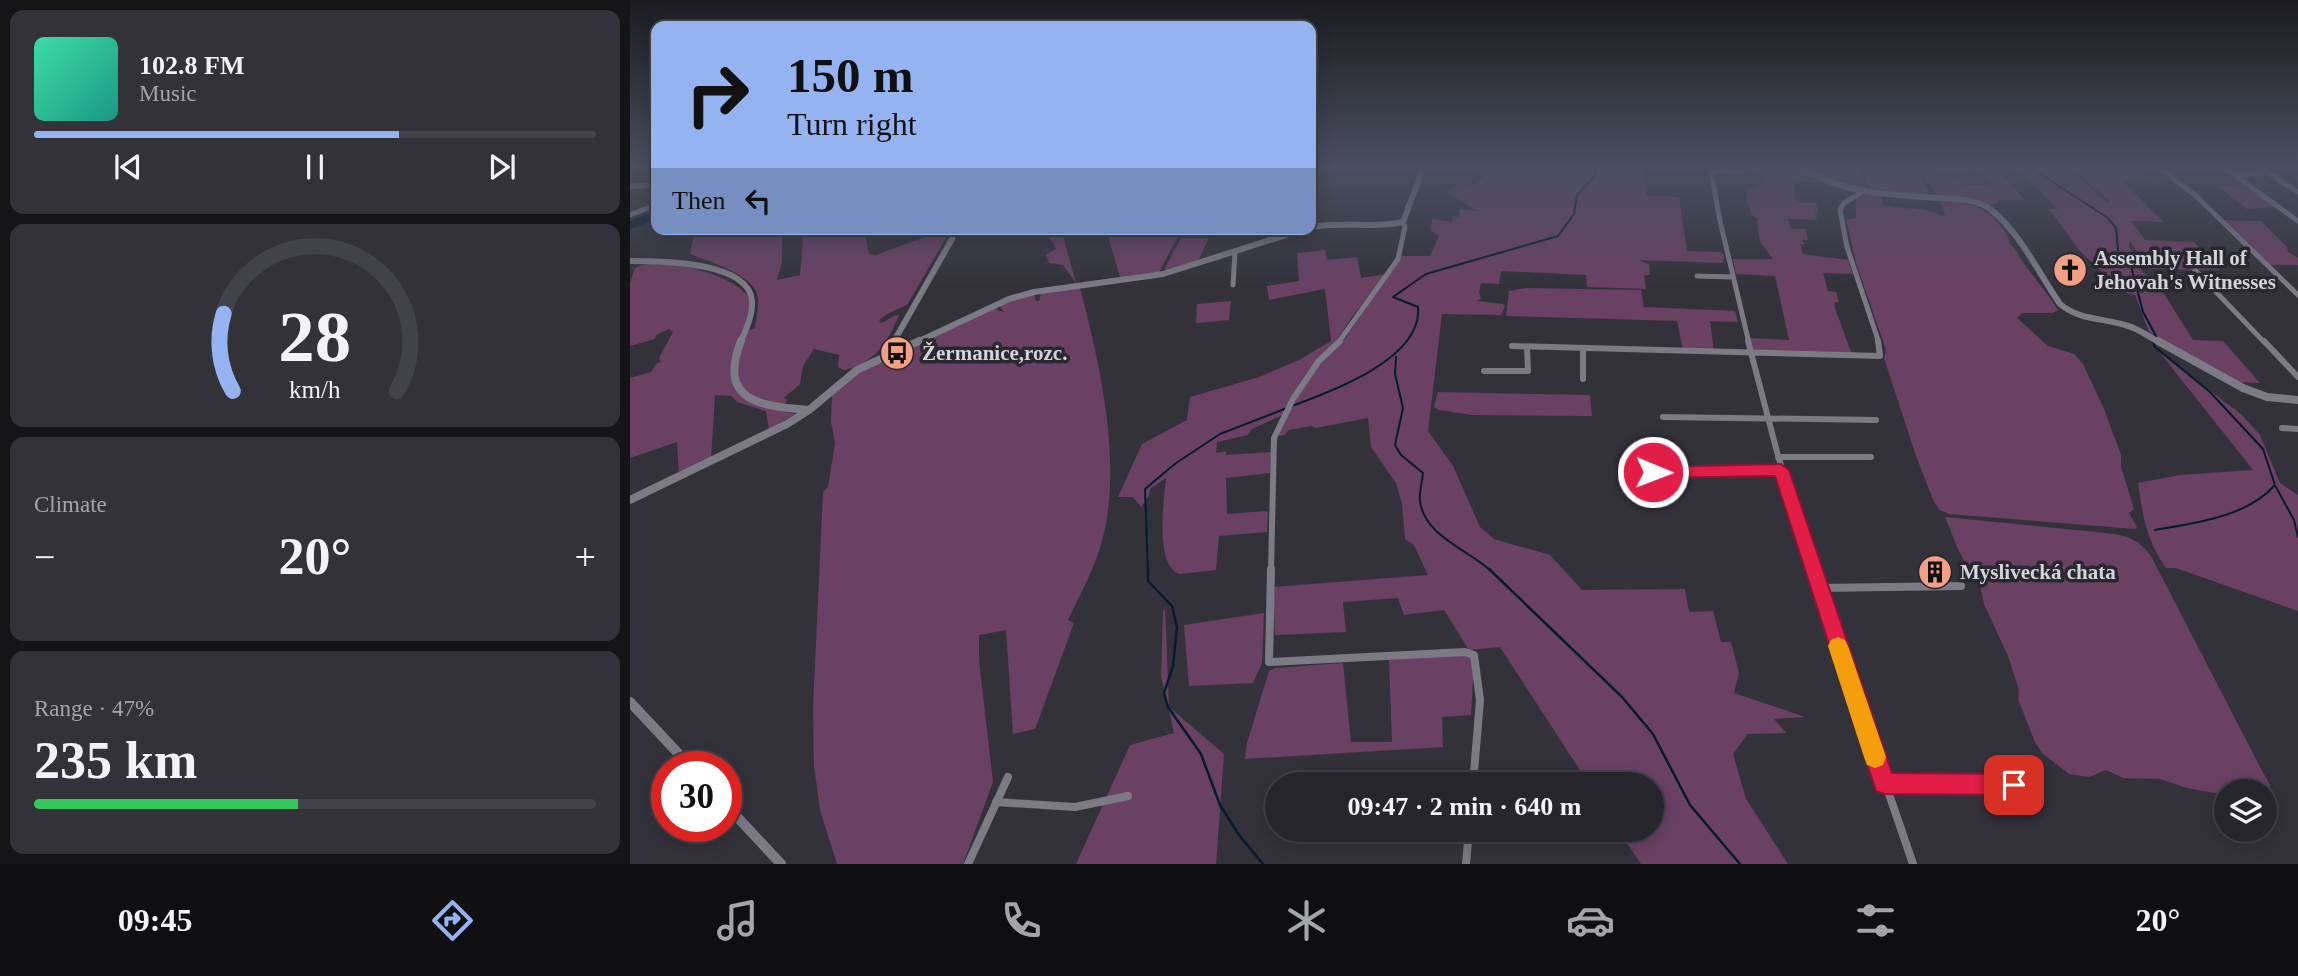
<!DOCTYPE html>
<meta charset="utf-8">
<style>
:root{--surface:#26262c;--page:#323238;--text:#f1f3f6;--muted:#a4a5a9;--line:#424348;--accent:#95b2f1}
body{margin:0;font-family:"Times New Roman",serif;background:var(--page);color:var(--text);height:100vh;display:flex;flex-direction:column;font-size:26px;white-space:nowrap}
*{box-sizing:border-box;margin:0}
p{font-size:23px;color:var(--muted)}
.icon{flex:none;width:38px;height:38px;fill:none;stroke:currentColor;stroke-width:2;stroke-linecap:round;stroke-linejoin:round}
.map{position:relative;flex:1;overflow:hidden}
.panel{display:flex;flex-direction:column;gap:10px;padding:10px;background:#151518;width:630px}
.panel>*{flex:none}
.top-card{position:absolute;left:21px;top:21px;width:665px;height:214px;border-radius:14px;box-shadow:0 4px 18px #0003,0 0 0 2px var(--line);background:#95b2f1;color:#111;overflow:hidden}
.controls{position:absolute;left:1584px;top:779px;display:grid;gap:14px}
.controls a{display:grid;place-items:center;width:63px;height:63px;border-radius:50%;background:var(--surface);box-shadow:0 4px 18px #0003,0 0 0 2px var(--line);font-size:35px}
.speed{position:absolute;left:21px;top:751px;display:flex;gap:14px;font-size:35px;font-weight:700;text-align:center}
.speed>*{display:grid;place-content:center;width:91px;height:91px;border-radius:50%;background:var(--surface);box-shadow:0 4px 18px #0003,0 0 0 2px var(--line);line-height:1}
.speed .limit{border:10px solid #d22;background:#fff;color:#111}
.pin{position:absolute;display:grid;place-items:center;width:60px;height:60px;color:#fff;margin:-30px;border-radius:14px;box-shadow:0 4px 10px #0006}
.me{position:absolute;width:77px;margin:-38px;rotate:91deg;stroke-linejoin:round;filter:drop-shadow(0 0 5px #0008)}
.turn{display:flex;align-items:center;gap:24px;height:147px;padding:0 21px;font-size:32px}
.turn .icon{width:91px;height:91px;stroke-width:2.5}
.turn b{display:block;font-size:49px;line-height:60px}
.then{display:flex;align-items:center;height:66px;padding:0 21px;background:#0003;gap:14px;font-size:26px}
.big{font-size:52px;font-weight:600;line-height:1.1}
.panel .widget{flex:1;display:flex;flex-direction:column;justify-content:center;gap:10px;min-width:0;padding:0 24px;border-radius:14px;background:var(--page)}
.panel .dial{align-items:center;gap:0}
.dial svg{height:182px;overflow:visible;fill:none;stroke:var(--line);stroke-width:7;stroke-linecap:round;text-anchor:middle}
.dial text{fill:var(--text);stroke:none}
.song{display:flex;align-items:center;gap:21px}
.cover{width:84px;height:84px;border-radius:10px;background:linear-gradient(135deg,hsl(160 70% 55%),hsl(170 70% 35%))}
.played{height:7px;border-radius:4px;background:linear-gradient(90deg,var(--accent) 65%,var(--line) 65%)}
.keys{display:flex;justify-content:space-around;direction:ltr}
.heat{display:flex;justify-content:space-between;align-items:center;font-size:38px;direction:ltr}
.charge{height:10px;border-radius:5px;background:linear-gradient(90deg,#34c759 47%,var(--line) 0)}
.trip{position:absolute;left:635px;top:772px;width:399px;height:70px;border-radius:35px;background:var(--surface);box-shadow:0 4px 18px #0003,0 0 0 2px var(--line);font-weight:600;line-height:70px;text-align:center}
.tab-bar{display:flex;height:112px;justify-content:space-around;align-items:center;background:#0f0f12;color:var(--muted)}
.tab-bar .icon{width:49px;height:49px}
.tab-bar .current{color:var(--accent)}
.tab-bar b{font-size:32px;color:var(--text)}
main{display:flex;flex:1;min-height:0}
.map>svg:first-child{display:block}
.green{fill:#6a4163}
.lines{fill:none;stroke-linecap:round;stroke-linejoin:round}
.stream-far1{stroke:#061c2e;stroke-width:2}
.stream{stroke:#061c2e;stroke-width:2.5}
.river{stroke:#061c2e;stroke-width:8}
.minor-far2{stroke:#7b7a85;stroke-width:5}
.minor-far1{stroke:#7b7a85;stroke-width:6}
.minor{stroke:#7b7a85;stroke-width:8}
.tertiary-far2{stroke:#7b7a85;stroke-width:6}
.tertiary-far1{stroke:#7b7a85;stroke-width:8}
.tertiary{stroke:#7b7a85;stroke-width:10}
.route{fill:#e11d48;stroke:#92132f;stroke-width:2}
.slow{fill:#f59e0b}
.labels{text-anchor:middle;dominant-baseline:central;stroke-width:7;stroke-linejoin:round;paint-order:stroke}
.poi-label{font-size:21px;font-weight:bold;fill:#d4d3d9;stroke:#292831;text-anchor:start}
</style>
<main>
<section class="panel">
<div class="widget">
<div class="song"><i class="cover"></i><div><b>102.8 FM</b><p>Music</p></div></div>
<div class="played"></div>
<div class="keys"><svg class="icon" aria-label="previous" viewBox="0 0 24 24"><path d="M18 5L8 12l10 7zM5 5v14"/></svg><svg class="icon" aria-label="pause" viewBox="0 0 24 24"><path d="M8 5v14M16 5v14"/></svg><svg class="icon" aria-label="next" viewBox="0 0 24 24"><path d="M6 5l10 7-10 7zM19 5v14"/></svg></div>
</div>
<div class="widget dial"><svg viewBox="0 0 100 80">
<path d="M14 69A42 42 0 1 1 86 69"/>
<path d="M14 69A42 42 0 0 1 10 35" stroke="#95b2f1"/>
<text x="50" y="56" font-size="32" font-weight="700">28</text>
<text x="50" y="72" font-size="11">km/h</text>
</svg></div>
<div class="widget"><p>Climate</p>
<div class="heat"><a>−</a><b class="big">20°</b><a>+</a></div>
</div>
<div class="widget"><p>Range · 47%</p><b class="big">235 km</b><div class="charge"></div></div>
</section>
<div class="map">
<svg width="1668" height="864" viewBox="0 0 1668 864">
<rect width="100%" height="100%" fill="#33323b"/>
<path class="green" d="M872 166H1013L1016 195 1049 197 1057 251 1090 252 1094 255 1093 263 1008 260 1019 264 1020 275H1014L1016 289 957 287 956 275 871 271 869 284 851 283 849 292 851 299 847 301 873 304 875 306 871 315 812 314 798 431 823 466 850 527 864 539 920 555 952 590 1055 589 1059 612 1083 611 1091 642H1101L1109 673 1104 693 1175 717 1144 719 1156 733 1118 734 1103 754 1116 799 1158 864H1011L988 830H1022V784H959L870 647 839 650 814 610 774 615 768 598 713 602 716 632 645 635 643 587 798 575 784 545 775 539 772 504 766 483 741 447 738 418 686 428 681 426 659 430 655 435 648 436 657 413 622 429 618 435 587 442 586 453 596 451V455L641 452 640 473 596 478 597 514 635 511 638 512 637 532 589 536 586 570 550 574C524 567 534 499 536 478L520 489 519 496 511 507 503 497H488L512 444 557 420 560 397 629 377 669 360 701 341 695 289 639 300 637 286 669 281 667 253 695 250 697 260 727 257 731 278 756 274 722 317 689 366 715 339 771 256H800L809 236 801 230 802 219 822 222 823 216 829 217 830 209 848 211 816 192 831 182 840 186Z
M1114 166H1228L1238 191 1189 178 1186 180 1193 184 1173 181 1164 184V198L1172 203H1186L1188 212H1185L1187 220 1158 219 1161 229H1175L1178 240H1172L1175 244H1170L1173 254 1218 260 1223 274 1193 273 1198 291 1206 292 1209 302H1205L1204 305 1222 355 1123 352 1120 338 1159 340 1145 276 1106 274 1103 259H1143L1130 242 1127 218 1123 216 1117 201V190L1135 183 1133 174 1116 173Z
M1258 166H1359L1360 169C1373 174 1385 189 1395 200H1368L1369 202 1361 205 1307 195 1295 179 1299 176 1327 177 1333 185H1361L1351 172 1290 176 1299 192 1295 195 1239 190 1233 173H1262Z
M1372 166H1431L1457 184 1477 203 1481 202 1452 177 1435 166H1499L1517 180 1492 181 1534 222 1501 221 1515 240 1564 242 1590 270 1519 269 1500 241 1499 247 1513 273 1524 278 1563 340 1593 341 1630 383 1607 382 1519 332 1505 295 1486 291 1478 278 1450 251 1419 209H1428C1413 196 1392 168 1372 166Z
M1616 184 1647 207 1617 209 1587 186Z
M1233 194 1251 195 1254 205C1268 209 1305 208 1311 216L1315 215 1310 201C1336 202 1356 205 1372 228 1376 233 1379 237 1379 243 1388 250 1389 257 1395 265 1406 280 1418 294 1428 310L1422 313H1392L1387 318 1418 346 1444 354 1453 364 1474 409 1491 455V467L1504 509 1499 513 1507 527 1505 529 1319 514 1310 510 1304 502 1286 456 1254 358 1256 350 1227 266C1223 251 1220 236 1216 220L1226 218V198Z
M1594 220 1631 221 1657 247 1658 252 1668 258V265H1638Z
M65 229H152V262L147 280 170 275 174 229H228L236 239 239 254 246 255 317 229 319 233 277 305 257 314 249 320 251 323C258 321 262 315 269 315 259 341 243 365 214 370L208 367 209 355 184 349 173 366 170 384 154 398 157 400 152 411 165 414 139 430 136 411 107 402 102 396 85 395 81 459 49 474 47 442 0 458V378L21 372 27 363 31 362 29 358 43 332 39 329 26 335 25 339 0 346V283L5 268C29 255 101 274 117 295 123 303 115 324 114 332L125 328C126 318 130 303 127 294 123 275 76 260 60 254Z
M409 229H431L446 283 433 265 419 263 416 255 426 249C423 237 414 237 409 229Z
M476 229H552L529 272 490 277Z
M551 238H579L567 263 536 272 535 268Z
M450 288C470 365 493 463 472 541 465 568 450 594 438 620L444 623 405 729 383 734 376 630 349 635V661L363 782 333 864H207L190 810 184 766 183 708 193 492 198 487 205 443 201 422 202 395 221 377 367 306V310L374 312 369 305 404 294 406 301H409L411 293Z
M896 288 1011 290 1014 307 1105 311 1108 322 1080 321 1084 352 1053 350 1047 321 876 316 879 291Z
M601 301 599 320 566 323 567 304Z
M1531 354 1611 414 1630 435 1650 483 1668 495V611L1546 568H1536C1516 539 1513 517 1508 483L1550 475 1623 470Z
M808 392 960 395 962 416 842 415 809 410 804 407Z
M1315 517 1476 533C1498 536 1510 539 1522 558L1629 765 1640 785V793L1635 797 1634 791 1584 793 1557 788 1530 779 1493 778 1476 770 1459 777 1439 774 1412 753 1405 742 1388 699 1389 690 1378 656 1354 604 1349 580 1338 568 1328 549Z
M535 608 539 707 594 754 586 864H446L500 745 544 733 531 676 533 612Z
M634 613 632 663 623 683 559 686 554 625Z
M837 654 844 661 841 715 812 717 813 747 615 759 617 743 639 671 646 668 713 663 721 742H762L759 660Z"/>
<g class="lines">
<path class="stream-far1" d="M1398 166 1478 218 1486 228 1489 260 1501 266 1513 312 1526 336 1524 346 1580 392 1633 449 1645 485C1617 517 1565 523 1525 530
M766 357 765 374 773 408 765 445 771 455 793 473C792 482 789 493 790 501 794 536 839 550 861 571
M662 406C700 392 793 359 788 307L763 297 796 274 928 236 944 214 947 195 964 177 966 166
M1646 487 1664 520 1668 537
M518 571 515 489 546 463 590 434 657 408"/>
<path class="stream" d="M518 569V581L542 606 547 627 543 666 534 693 538 707 571 754 590 805 609 835 633 864
M859 569 992 697 1023 734 1060 805 1110 864"/>
<path class="river" d="M0 225 26 215"/>
<path class="minor-far2" d="M1080 166 1090 221 1119 343
M1527 166 1565 195 1668 295
M1592 166 1668 221
M1628 166 1668 192
M1081 171 1112 172
M1605 175 1636 173
M1232 192 1214 203 1210 210 1217 247 1249 343
M0 215 26 205
M1565 270 1635 343
M1067 276 1103 277
M603 285 605 252
M708 343 768 259 775 227 773 222"/>
<path class="minor-far1" d="M1118 341 1147 452 1183 571
M1634 341 1668 377
M882 346 1250 356 1248 341
M953 349V379
M854 371H898L897 347
M1033 417 1246 420
M1652 428 1668 429
M1148 457H1241
M1023 472 1151 470
M641 571 644 438 663 399 688 362 710 341"/>
<path class="minor" d="M641 569 639 662 835 652 844 655 850 700 843 784
M1182 569 1283 864
M1188 588 1331 586
M1254 783 1384 785
M366 802 445 807 498 796
M338 864 378 777
M836 864 839 830"/>
<path class="tertiary-far2" d="M1170 166C1212 195 1259 194 1308 198 1325 199 1347 199 1360 209 1390 232 1409 274 1430 304 1449 320 1472 318 1495 325 1508 328 1519 337 1531 343
M0 186 26 185
M681 227C712 221 743 229 773 222L794 166
M0 261C29 261 119 261 122 301 123 315 116 330 110 343
M263 343 322 239 324 229
M285 343 379 299 404 292 533 274 675 229"/>
<path class="tertiary-far1" d="M111 341C87 402 131 406 179 410
M1528 341 1613 388 1637 397 1668 400
M261 353 263 341
M0 500 157 424 179 410 227 370 289 341"/>
<path class="tertiary" d="M0 702 60 766
M96 805 151 864"/>
</g>
<linearGradient id="sky" x2="0" y2="1"><stop stop-color="#1c1c20"/><stop offset="0.58" stop-color="#4a4f60"/><stop offset="1" stop-color="#4a4f60" stop-opacity="0"/></linearGradient>
<rect width="1668" height="287" fill="url(#sky)"/>
<path class="route" d="M1151 464 1159 470 1262 773 1384 774 1392 777 1395 785 1392 792 1384 795 1254 794 1246 791 1145 476 1023 478 1014 472 1023 467Z"/>
<path class="slow" d="M1208 637 1215 640 1218 646 1256 757 1253 765 1245 768 1237 765 1234 757 1198 646 1201 640Z"/>
<defs>
<g id="church-disc" transform="scale(1.75)"><circle r="9.5" fill="#f39f84" stroke="#292831"/><path d="M-1.2-6h2.4v3.5h3.3v2.4h-3.3V6h-2.4V-.1h-3.3v-2.4h3.3Z" fill="#111"/></g>
<g id="bus-disc" transform="scale(1.75)"><circle r="9.5" fill="#f39f84" stroke="#292831"/><path d="M-5-6H5V4H4V6H2V4H-2V6H-4V4H-5ZM-3.5-4V0h7V-4ZM-3.5 1.2v1.5H-2V1.2ZM2 1.2v1.5H3.5V1.2Z" fill="#111"/></g>
<g id="building-disc" transform="scale(1.75)"><circle r="9.5" fill="#f39f84" stroke="#292831"/><path d="M-4-6H4V6H1V3H-1V6H-4ZM-2.5-4.3h1.7v1.8h-1.7ZM.8-4.3h1.7v1.8H.8ZM-2.5-1h1.7V.8h-1.7ZM.8-1h1.7V.8H.8Z" fill="#111"/></g>
</defs>
<g fill-rule="evenodd">
<use href="#church-disc" x="1440" y="270"/>
<use href="#bus-disc" x="267" y="353"/>
<use href="#building-disc" x="1305" y="572"/>
</g>
<g class="labels">
<g class="poi-label">
<text x="1464" y="258">Assembly Hall of<tspan x="1464" dy="24">Jehovah's Witnesses</tspan></text>
<text x="292" y="353">Žermanice,rozc.</text>
<text x="1330" y="572">Myslivecká chata</text>
</g>
</g>
</svg>
<div class="controls">
<a><svg class="icon" aria-label="layers" viewBox="0 0 24 24"><path d="M12 4l9 5-9 5-9-5zM3 14l9 5 9-5"/></svg></a>
</div>
<div class="speed"><div class="limit">30</div></div>
<div class="pin" style="left:1384px;top:785px;background:#d93025"><svg class="icon" aria-label="arrive" viewBox="0 0 24 24"><path d="M6 21V4h12l-3 4 3 4H6"/></svg></div>
<svg class="me" style="left:1023px;top:472px" viewBox="-20 -20 40 40"><circle r="17" fill="#e11d48" stroke="#fff" stroke-width="3"/><path d="M0-11L8 9 0 5-8 9z" fill="#fff"/></svg>
<div class="trip">09:47 · 2 min · 640 m</div>
<div class="top-card">
<div class="turn"><svg class="icon" aria-label="right" viewBox="0 0 24 24"><path d="M7 20v-9h11M14 6l5 5-5 5"/></svg><div><b>150 m</b>Turn right</div></div>
<div class="then">Then<svg class="icon" aria-label="left" viewBox="0 0 24 24"><path d="M17 20v-9H6M10 6l-5 5 5 5"/></svg></div>
</div>
</div>
</main>
<nav class="tab-bar">
<b>09:45</b>
<svg class="icon current" aria-label="directions" viewBox="0 0 24 24"><path d="M12 3l9 9-9 9-9-9zM9 14v-3h6M13 9l2 2-2 2"/></svg>
<svg class="icon" aria-label="music" viewBox="0 0 24 24"><path d="M9 18V5l10-2v13"/><circle cx="6" cy="18" r="3"/><circle cx="16" cy="16" r="3"/></svg>
<svg class="icon" aria-label="phone" viewBox="0 0 24 24"><path d="M5 4h4l2 5-3 2q2 4 5 5l2-3 5 2v4C11 20 4 13 5 4z"/></svg>
<svg class="icon" aria-label="climate" viewBox="0 0 24 24"><path d="M12 3v18M4 7l16 10M4 17L20 7"/></svg>
<svg class="icon" aria-label="car" viewBox="0 0 24 24"><path d="M5 17H2v-5l4-1 3-4h7l3 4 3 1v5h-3M9 17h6M6 11h13"/><circle cx="7" cy="17" r="2"/><circle cx="17" cy="17" r="2"/></svg>
<svg class="icon" aria-label="filters" viewBox="0 0 24 24"><path d="M4 7h16M4 17h16"/><circle cx="9" cy="7" r="2"/><circle cx="15" cy="17" r="2"/></svg>
<b>20°</b>
</nav>
